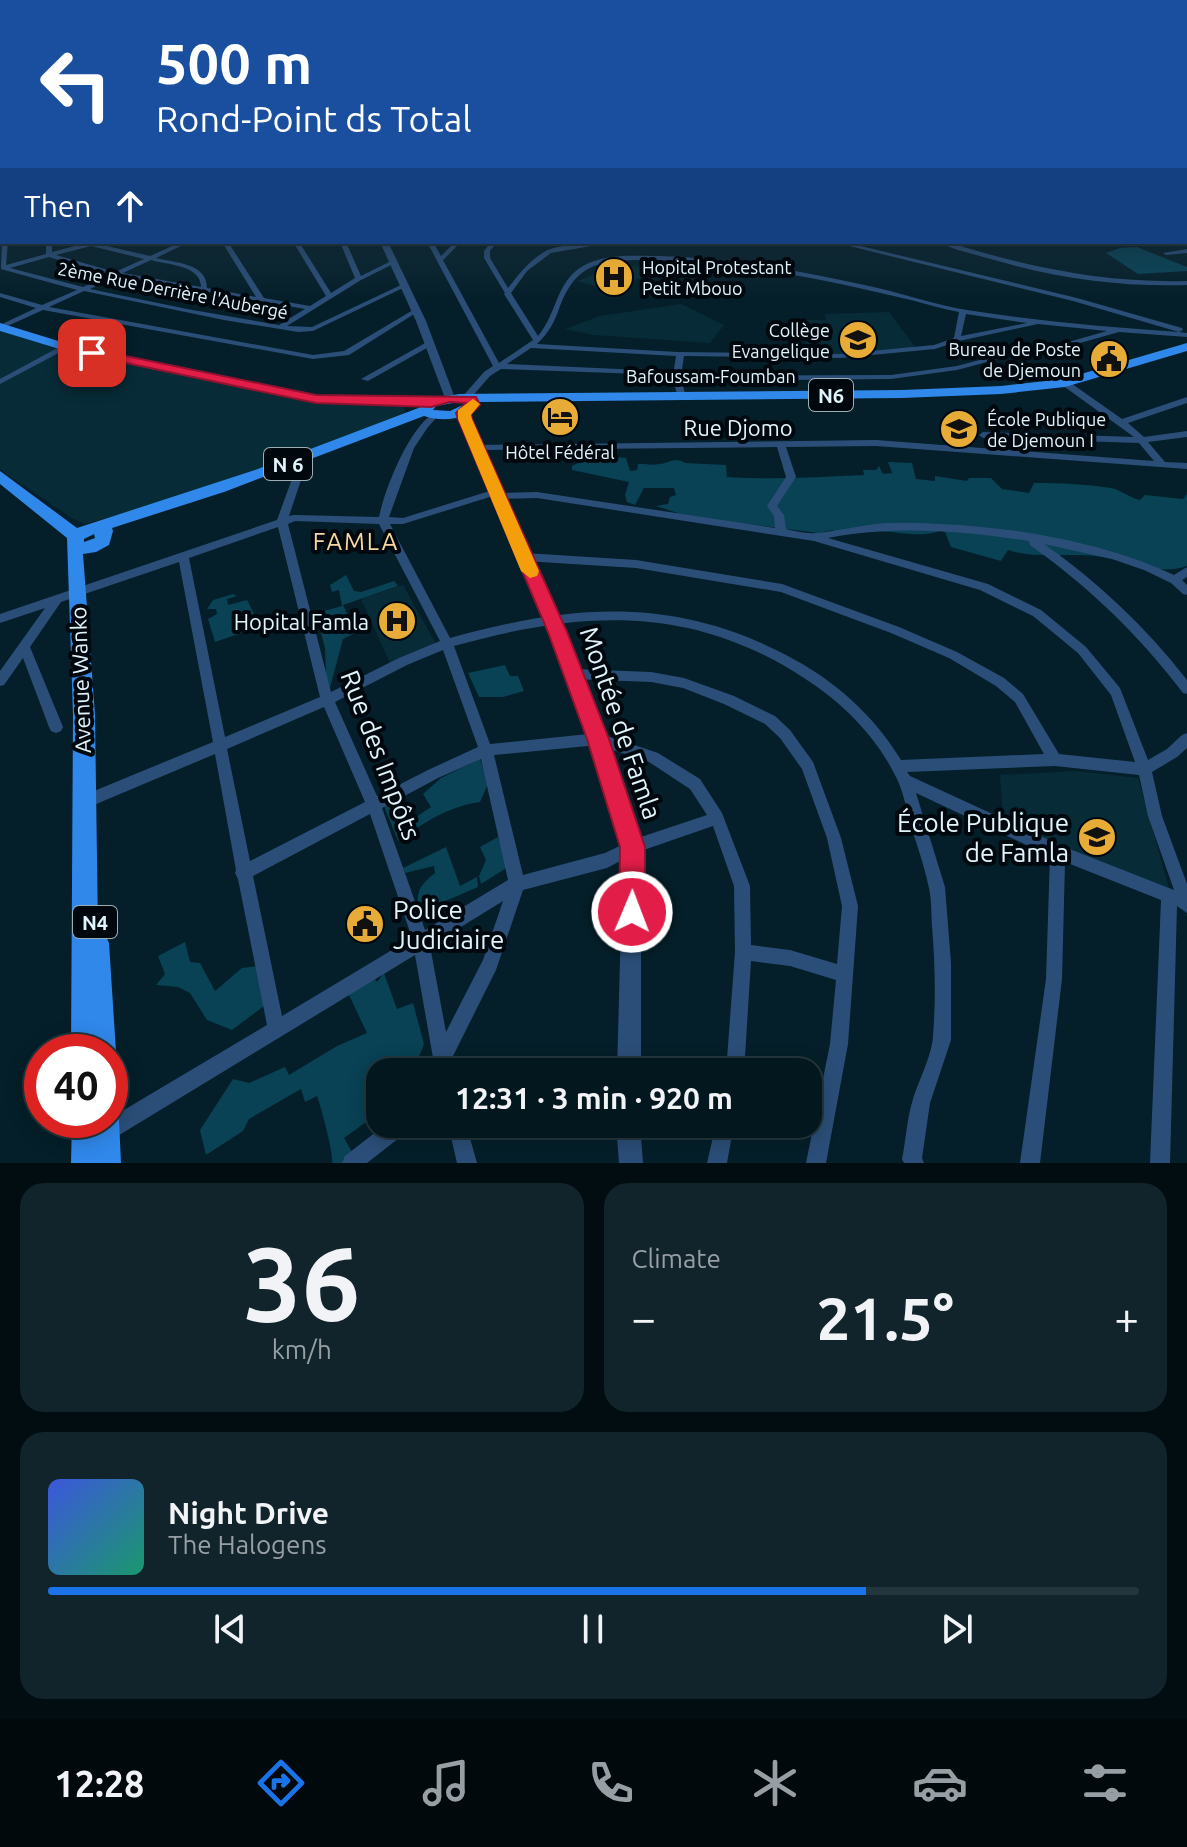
<!DOCTYPE html>
<meta charset="utf-8">
<style>
:root{--surface:#03171f;--page:#11242c;--text:#f1f3f6;--muted:#979fa4;--line:#24363d;--accent:#1a73e8}
body{margin:0;font-family:Ubuntu,sans-serif;background:var(--page);color:var(--text);height:100vh;display:flex;flex-direction:column;font-size:30px;white-space:nowrap}
*{box-sizing:border-box;margin:0}
p{font-size:26px;color:var(--muted)}
.icon{flex:none;width:44px;height:44px;fill:none;stroke:currentColor;stroke-width:2;stroke-linecap:round;stroke-linejoin:round}
.map{position:relative;height:1163px;overflow:hidden}
.details{display:flex;flex-direction:column;gap:20px;padding:20px;background:#020d11;flex:1}
.details>*{flex:none}
.top-card{position:absolute;left:0px;top:0px;width:1188px;height:244px;box-shadow:0 4px 20px #0003,0 0 0 2px var(--line);background:#1a4fa0;color:#fff;overflow:hidden}
.speed{position:absolute;left:24px;top:1034px;display:flex;gap:16px;font-size:40px;font-weight:700;text-align:center}
.speed>*{display:grid;place-content:center;width:104px;height:104px;border-radius:50%;background:var(--surface);box-shadow:0 4px 20px #0003,0 0 0 2px var(--line);line-height:1}
.speed .limit{border:12px solid #d22;background:#fff;color:#111}
.pin{position:absolute;display:grid;place-items:center;width:68px;height:68px;color:#fff;margin:-34px;border-radius:16px;box-shadow:0 4px 12px #0006}
.me{position:absolute;width:88px;margin:-44px;rotate:1deg;stroke-linejoin:round;filter:drop-shadow(0 0 6px #0008)}
.turn{display:flex;align-items:center;gap:28px;height:168px;padding:0 24px;font-size:36px}
.turn .icon{width:104px;height:104px;stroke-width:2.5}
.turn b{display:block;font-size:56px;line-height:68px}
.then{display:flex;align-items:center;height:76px;padding:0 24px;background:#0003;gap:16px;font-size:30px}
.big{font-size:60px;font-weight:600;line-height:1.1}
.details .card{flex:1;display:flex;flex-direction:column;justify-content:center;gap:12px;min-width:0;padding:0 28px;border-radius:24px;background:var(--page)}
.details .dial{align-items:center;gap:0}
.dial b{font-size:104px;line-height:1}
.song{display:flex;align-items:center;gap:24px}
.cover{width:96px;height:96px;border-radius:12px;background:linear-gradient(135deg,hsl(230 70% 55%),hsl(160 70% 35%))}
.played{height:8px;border-radius:4px;background:linear-gradient(90deg,var(--accent) 75%,var(--line) 75%)}
.keys{display:flex;justify-content:space-around;direction:ltr}
.heat{display:flex;justify-content:space-between;align-items:center;font-size:44px;direction:ltr}
.details .tiles{flex:1;display:grid;gap:20px;grid-template-columns:1fr 1fr}
.card:last-child{grid-column:span 2}
.trip{position:absolute;left:366px;top:1058px;width:456px;height:80px;border-radius:24px;background:var(--surface);box-shadow:0 4px 20px #0003,0 0 0 2px var(--line);font-weight:600;line-height:80px;text-align:center}
.dock{display:flex;height:128px;justify-content:space-around;align-items:center;background:#01090c;color:var(--muted)}
.dock .icon{width:56px;height:56px}
.dock .current{color:var(--accent)}
.dock b{font-size:36px;color:var(--text)}
.map>svg:first-child{display:block}
.built{fill:#072c38}
.green{fill:#084254}
.lines{fill:none;stroke-linecap:round;stroke-linejoin:round}
.minor{fill:#2b4e78;fill-rule:evenodd}
.tertiary{fill:#2b4e78;fill-rule:evenodd}
.trunk{fill:#3088ea;fill-rule:evenodd}
.route{fill:#e11d48;stroke:#92132f;stroke-width:2}
.slow{fill:#f59e0b}
.labels{text-anchor:middle;dominant-baseline:central;stroke-width:8;stroke-linejoin:round;paint-order:stroke}
.far-poi-label{font-size:18px;fill:#e0f4fc;stroke:#00080d;text-anchor:start}
.far-street-label{font-size:18px;fill:#e0f4fc;stroke:#00080d}
.shield{fill:#00080d;stroke:#9dadb4;stroke-width:2}
.shield-label{font-size:20px;font-weight:bold;fill:#e0f4fc}
.street-label{font-size:22px;fill:#e0f4fc;stroke:#00080d}
.poi-label{font-size:22px;fill:#e0f4fc;stroke:#00080d;text-anchor:end}
.neighbourhood-label{font-size:24px;letter-spacing:2px;fill:#f8d7a0;stroke:#00080d}
.near-street-label{font-size:26px;fill:#e0f4fc;stroke:#00080d}
.near-poi-label{font-size:26px;fill:#e0f4fc;stroke:#00080d;text-anchor:end}
</style>
<div class="map">
<svg width="1187" height="1163" viewBox="0 0 1187 1163">
<rect width="100%" height="100%" fill="#041f29"/>
<path class="built" d="M637 266 646 269 648 273 645 277 603 288 577 281 608 269Z
M681 304 724 325 710 343 594 335 565 329 600 316Z
M889 312 916 348 830 356 814 354 800 333 810 331 805 320H826L825 314Z
M0 331 49 345 323 403 404 407 407 417 193 494 85 524 70 517 0 469Z
M403 585 436 644 390 663 361 599Z
M1076 771 1138 778 1169 888 1076 856 1003 818 1000 775Z"/>
<path class="green" d="M1137 247 1187 267V271L1138 274 1106 253 1120 248Z
M604 456 626 458 630 471 637 470 638 464C645 463 651 466 659 464 670 463 675 456 685 463L726 465 727 477C774 480 817 477 864 475L863 470H876L879 466 883 474 892 473 888 462 912 463 916 479 935 481V476L967 481 969 478H991L1002 489 1029 493 1034 483C1058 483 1086 484 1111 488 1122 490 1129 498 1140 500L1145 495 1183 499 1187 494V566C1156 577 1126 559 1095 556 1068 553 1033 559 1008 550L1001 561 951 547 945 532 941 530C925 539 895 531 876 531 863 530 849 532 836 533L833 530 818 533 687 516 656 506 668 504 670 497 676 495 674 488H644L635 505 627 502 625 495 629 482 572 470V466L586 459Z
M346 575 354 591 361 592 394 581 398 586 343 605 352 624 359 621 370 625 343 639 327 699 325 648 316 613 342 606 339 590 332 592 330 585Z
M233 594 237 596 227 599 228 605 247 600 255 616 253 629 215 642 208 619 217 614 216 609H207L213 600Z
M505 665 510 676H518L524 691 503 697H479L468 673Z
M480 759 488 784 480 802C447 807 425 822 398 841L384 806 403 799 413 819 431 807 423 794 441 778Z
M498 837 508 867 481 884 479 876 486 860 480 847Z
M446 847 460 886 477 877 478 887 420 912C414 893 420 885 435 873L434 866 405 873 403 868Z
M185 942 190 962 200 963 215 991 242 968 257 966 268 1003 232 1030 207 1020 190 993 178 987 156 985 165 974 158 956Z
M384 973 397 1009 413 1003 424 1044 413 1072H380V1112L344 1138 356 1159 351 1163H332C334 1155 321 1107 317 1096L305 1102 301 1089 249 1119 243 1131 206 1155 200 1130 233 1079 249 1083 285 1067 289 1075 337 1046 367 1033 349 995 372 975 377 982Z"/>
<g class="lines">
<path class="minor" d="M0 154H2V156H0Z
M1186 158H1187V160H1186Z
M1186 174H1187V178H1186Z
M1186 198H1187V202H1186Z
M2 242H8L6 265 46 254V242H52V252L90 242H100L98 244 150 256 181 242H189L156 258C176 263 207 263 207 288L256 297 222 242H228L264 298 310 306 326 296 295 245 297 242H303L301 245 331 293 355 278 340 242H346L361 276 389 262H393V264L361 280 287 326 312 327 401 285H405V287L313 331 298 332 224 320 84 291 49 307 313 355 344 351 413 310 419 311 349 355 313 359 43 310 1 329 0 325 36 308 0 297V293L42 305 77 290 1 269ZM91 246 144 259 115 272 56 255ZM49 257 110 275 83 287 10 268ZM151 260C168 265 201 265 201 287L123 273ZM117 276 305 309 279 325 187 309 90 289Z
M265 242H271L266 246 263 244Z
M427 242H433L441 256 455 242H461L443 260 499 363 533 340 504 294 505 293 484 258V251L491 242H497L490 251V258L508 288C519 274 529 261 544 252 556 244 599 242 614 242L551 253 527 271 511 293 538 336C557 314 556 281 583 266 605 253 636 256 661 256 734 258 806 272 878 288 907 295 937 305 967 310 1037 321 1108 327 1179 332L1073 301 833 242H844L1077 298 1182 328 1183 330 1179 332 1187 333V337L1119 332 1066 347 1017 354 957 370 891 379 682 381 685 394 681 396 677 394 673 380 641 374 501 369 490 376 469 400H466L462 398 463 396 484 372 493 366ZM642 260C733 260 823 279 911 300 927 304 943 309 959 312L954 338 934 345 840 354 677 352 537 344C549 333 555 321 560 306 576 264 600 260 642 260ZM966 314 1027 323 961 336ZM1038 324 1107 331 1065 343 1017 350 957 366 891 375 681 376 684 356 840 358 935 349 959 341ZM531 348 676 356 673 375 641 370 507 364Z
M938 242H947C1028 267 1102 283 1187 281V285C1120 287 1055 278 991 259 973 254 954 250 938 242Z
M1016 242H1026L1023 244Z
M1187 249V253L1166 255 1163 253Z
M427 342 434 344 368 381 361 379Z
M63 345 70 347 0 384V379Z
M1062 381H1068L1122 419 1187 397V403L1128 423 1144 437 1187 431V437L1148 442 1165 462 1187 463V469L876 446 786 447 796 477 777 506 784 515 786 529C795 531 806 534 816 533 842 531 867 523 894 523 984 522 1093 537 1174 575L1187 567V577L1182 580 1187 585V595L1183 594 1171 583 1144 570 1112 559 1044 544C1098 582 1146 627 1187 680V694L1183 693C1139 635 1089 587 1030 545L1029 541C962 531 896 525 828 538L988 584 1041 610 1086 647 1120 688 1148 760 1167 749 1182 735 1187 733V748L1177 757 1152 772 1162 816 1187 884V913L1177 906 1170 1163H1150L1161 900 1065 862 1062 979 1040 1163H1020L1046 979 1050 856 916 793 945 887 951 963V1040L930 1103 922 1158 924 1163H904L902 1159C906 1139 907 1118 913 1099 919 1080 932 1055 933 1036 936 999 935 963 932 926 931 913 932 898 928 884 924 865 917 845 911 826 907 811 904 794 897 779 877 737 843 703 804 678 689 603 580 611 454 646L490 744 598 733 658 753 700 779 722 813 750 886 751 945 790 950 837 964 842 906 827 838 802 769 780 738 765 724 724 704 683 688 651 682 574 679 570 678 568 674 570 670 574 669 651 672 684 678 734 696 775 716 790 730 813 762 841 838 858 906 848 1044 826 1163H806L830 1044 836 980 790 966 751 961 744 1072H726L735 952 734 886 713 826 635 853 607 868 523 890 496 970 451 1060 453 1072H426L433 1058 415 955 116 1137 109 1140 102 1137 99 1130 102 1123 267 1025 238 879 235 873 236 870 215 754 82 810 77 808 75 803 77 798 213 742 179 562 61 602 30 647 63 727 61 731 56 733 51 731 49 727 23 658 4 685 0 686V671L45 608 0 623V614L277 520 300 457 303 456 308 459 289 516 294 515 379 517C385 488 409 428 434 413L438 416 428 427 414 448 389 517 403 518 496 489 499 490 500 493 537 492 775 528 774 516 767 506 786 477 777 447 477 450V446L480 445 876 440 1154 461 1139 443 983 438 979 435 983 432 1134 437 1062 385ZM493 496 498 499 537 498 814 541 980 590 1033 616 1078 653 1111 695 1135 762 1059 754 1023 694 1004 678 957 652 899 627 782 584 636 560 525 553 520 557 525 561 636 568 781 592 891 633 949 658 996 686 1015 702 1044 754 901 760C873 714 833 679 786 655 671 595 570 605 450 638L390 524H403ZM295 521 379 524 440 641 399 658 331 692 288 524ZM278 527 320 697 225 737 189 558ZM443 650 478 747 428 770 377 796 335 702 407 665ZM324 707 365 802 250 861 227 749ZM598 745 649 762 690 789 707 815 632 840 605 853 523 875 494 755ZM481 759 508 880 425 930 382 808 438 778ZM1055 766 1139 775 1148 816 1174 890 1062 846 910 776 907 772ZM370 814 412 938 282 1016 253 876ZM503 901 483 960 446 1032 430 946Z
M386 1124H410L408 1131 367 1163H342L345 1156Z
M448 1124H466L477 1163H457Z
M716 1124H734L727 1163H707Z"/>
<path class="tertiary" d="M0 197H2V201H0Z
M1186 210H1187V214H1186Z
M380 242H388L426 321 455 398 454 400 450 401 445 398 416 321Z
M463 410 468 413 565 632 606 739 641 847V1072H617L623 847 590 739 551 632 458 413Z
M616 1124H640L643 1163H619Z"/>
<path class="trunk" d="M0 323 68 344 316 395 431 399 459 394 902 390 1001 386 1064 379 1187 343V351L1065 387 1001 394 902 398 478 402V408C462 420 443 422 424 416L224 492 112 528 113 531 109 545 96 552 83 554 95 715 98 931 105 934 109 943 116 1052 110 1063V1052H71L73 715 67 538 0 484V471L77 528 255 470 421 407 316 403 66 351 0 331ZM459 402 465 404 450 411 433 410 436 406ZM94 534 95 538 84 542V539Z
M110 1107 115 1109 119 1120 121 1163H71L72 1120H110Z"/>
</g>
<linearGradient id="sky" x2="0" y2="1"><stop stop-color="#021117"/><stop offset="0.46" stop-color="#294254"/><stop offset="1" stop-color="#294254" stop-opacity="0"/></linearGradient>
<rect width="1187" height="300" fill="url(#sky)"/>
<path class="route" d="M92 349 316 395 476 397 480 405 471 414 472 419 567 632 609 739 645 847V912L641 921 632 925 623 921 619 912 620 847 587 739 548 632 458 419 456 413 466 403 450 402 431 407 316 403 88 355V350Z"/>
<path class="slow" d="M473 399 480 404 471 415 472 419 539 571 537 576 530 578 521 571 458 419V410Z"/>
<defs>
<g id="hospital-disc" transform="scale(2)"><circle r="9.5" fill="#e7ac37" stroke="#00080d"/><path d="M-5-5h3v3.5h4V-5h3V5h-3V1.5h-4V5h-3Z" fill="#111"/></g>
<g id="school-disc" transform="scale(2)"><circle r="9.5" fill="#e7ac37" stroke="#00080d"/><path d="M0-5L7-2L0 1L-7-2ZM-4 1L0 2.5L4 1V4Q0 6-4 4Z" fill="#111"/></g>
<g id="civic-disc" transform="scale(2)"><circle r="9.5" fill="#e7ac37" stroke="#00080d"/><path d="M-.6-6.5H3V-4.5H.6V-3L4-1V1h2V6H-6V1h2V-1L-.6-3ZM-1.2 2.5V6h2.4V2.5Z" fill="#111"/></g>
<g id="hotel-disc" transform="scale(2)"><circle r="9.5" fill="#e7ac37" stroke="#00080d"/><path d="M-6-4.5h1.5V1H6V5H4.5V3h-9V5H-6ZM-4 0a1.8 1.8 0 1 1 3.6 0ZM.5 0V-2.5h3Q6-2.5 6 0Z" fill="#111"/></g>
</defs>
<g fill-rule="evenodd">
<use href="#hospital-disc" x="614" y="277"/>
<use href="#school-disc" x="858" y="340"/>
<use href="#civic-disc" x="1109" y="359"/>
<use href="#hotel-disc" x="560" y="417"/>
<use href="#school-disc" x="959" y="429"/>
<use href="#hospital-disc" x="397" y="621"/>
<use href="#school-disc" x="1097" y="837"/>
<use href="#civic-disc" x="365" y="924"/>
</g>
<g class="labels">
<g class="far-poi-label">
<text x="642" y="267">Hopital Protestant<tspan x="642" dy="21">Petit Mbouo</tspan></text>
<text x="830" y="330" text-anchor="end">Collège<tspan x="830" dy="21">Evangelique</tspan></text>
<text x="1081" y="349" text-anchor="end">Bureau de Poste<tspan x="1081" dy="21">de Djemoun</tspan></text>
<text x="987" y="419">École Publique<tspan x="987" dy="21">de Djemoun I</tspan></text>
<text x="560" y="452" text-anchor="middle">Hôtel Fédéral</text>
</g>
<g class="far-street-label">
<text transform="translate(173 290) rotate(11)">2ème Rue Derrière l'Aubergé</text>
<text x="711" y="376">Bafoussam-Foumban</text>
</g>
<g class="shield">
<rect x="809" y="379" width="44" height="32" rx="6"/>
<rect x="264" y="448" width="48" height="32" rx="6"/>
<rect x="73" y="906" width="44" height="32" rx="6"/>
</g>
<g class="shield-label">
<text x="831" y="395">N6</text>
<text x="288" y="464">N 6</text>
<text x="95" y="922">N4</text>
</g>
<g class="street-label">
<text x="738" y="427">Rue Djomo</text>
<text transform="translate(80 680) rotate(-92)">Avenue Wanko</text>
</g>
<g class="poi-label">
<text x="369" y="621">Hopital Famla</text>
</g>
<g class="neighbourhood-label">
<text x="356" y="541">FAMLA</text>
</g>
<g class="near-street-label">
<text transform="translate(621 723) rotate(71)">Montée de Famla</text>
<text transform="translate(381 755) rotate(69)">Rue des Impôts</text>
</g>
<g class="near-poi-label">
<text x="1069" y="822">École Publique<tspan x="1069" dy="30">de Famla</tspan></text>
<text x="393" y="909" text-anchor="start">Police<tspan x="393" dy="30">Judiciaire</tspan></text>
</g>
</g>
</svg>
<div class="speed"><div class="limit">40</div></div>
<div class="pin" style="left:92px;top:353px;background:#d93025"><svg class="icon" aria-label="arrive" viewBox="0 0 24 24"><path d="M6 21V4h12l-3 4 3 4H6"/></svg></div>
<svg class="me" style="left:632px;top:912px" viewBox="-20 -20 40 40"><circle r="17" fill="#e11d48" stroke="#fff" stroke-width="3"/><path d="M0-11L8 9 0 5-8 9z" fill="#fff"/></svg>
<div class="trip">12:31 · 3 min · 920 m</div>
<div class="top-card">
<div class="turn"><svg class="icon" aria-label="left" viewBox="0 0 24 24"><path d="M17 20v-9H6M10 6l-5 5 5 5"/></svg><div><b>500 m</b>Rond-Point ds Total</div></div>
<div class="then">Then<svg class="icon" aria-label="ahead" viewBox="0 0 24 24"><path d="M12 20V5M6 11l6-6 6 6"/></svg></div>
</div>
</div>
<section class="details">
<div class="tiles">
<div class="card dial"><b>36</b><p>km/h</p></div>
<div class="card"><p>Climate</p>
<div class="heat"><a>−</a><b class="big">21.5°</b><a>+</a></div>
</div>
<div class="card">
<div class="song"><i class="cover"></i><div><b>Night Drive</b><p>The Halogens</p></div></div>
<div class="played"></div>
<div class="keys"><svg class="icon" aria-label="previous" viewBox="0 0 24 24"><path d="M18 5L8 12l10 7zM5 5v14"/></svg><svg class="icon" aria-label="pause" viewBox="0 0 24 24"><path d="M8 5v14M16 5v14"/></svg><svg class="icon" aria-label="next" viewBox="0 0 24 24"><path d="M6 5l10 7-10 7zM19 5v14"/></svg></div>
</div>
</div>
</section>
<nav class="dock">
<b>12:28</b>
<svg class="icon current" aria-label="directions" viewBox="0 0 24 24"><path d="M12 3l9 9-9 9-9-9zM9 14v-3h6M13 9l2 2-2 2"/></svg>
<svg class="icon" aria-label="music" viewBox="0 0 24 24"><path d="M9 18V5l10-2v13"/><circle cx="6" cy="18" r="3"/><circle cx="16" cy="16" r="3"/></svg>
<svg class="icon" aria-label="phone" viewBox="0 0 24 24"><path d="M5 4h4l2 5-3 2q2 4 5 5l2-3 5 2v4C11 20 4 13 5 4z"/></svg>
<svg class="icon" aria-label="climate" viewBox="0 0 24 24"><path d="M12 3v18M4 7l16 10M4 17L20 7"/></svg>
<svg class="icon" aria-label="car" viewBox="0 0 24 24"><path d="M5 17H2v-5l4-1 3-4h7l3 4 3 1v5h-3M9 17h6M6 11h13"/><circle cx="7" cy="17" r="2"/><circle cx="17" cy="17" r="2"/></svg>
<svg class="icon" aria-label="filters" viewBox="0 0 24 24"><path d="M4 7h16M4 17h16"/><circle cx="9" cy="7" r="2"/><circle cx="15" cy="17" r="2"/></svg>
</nav>
